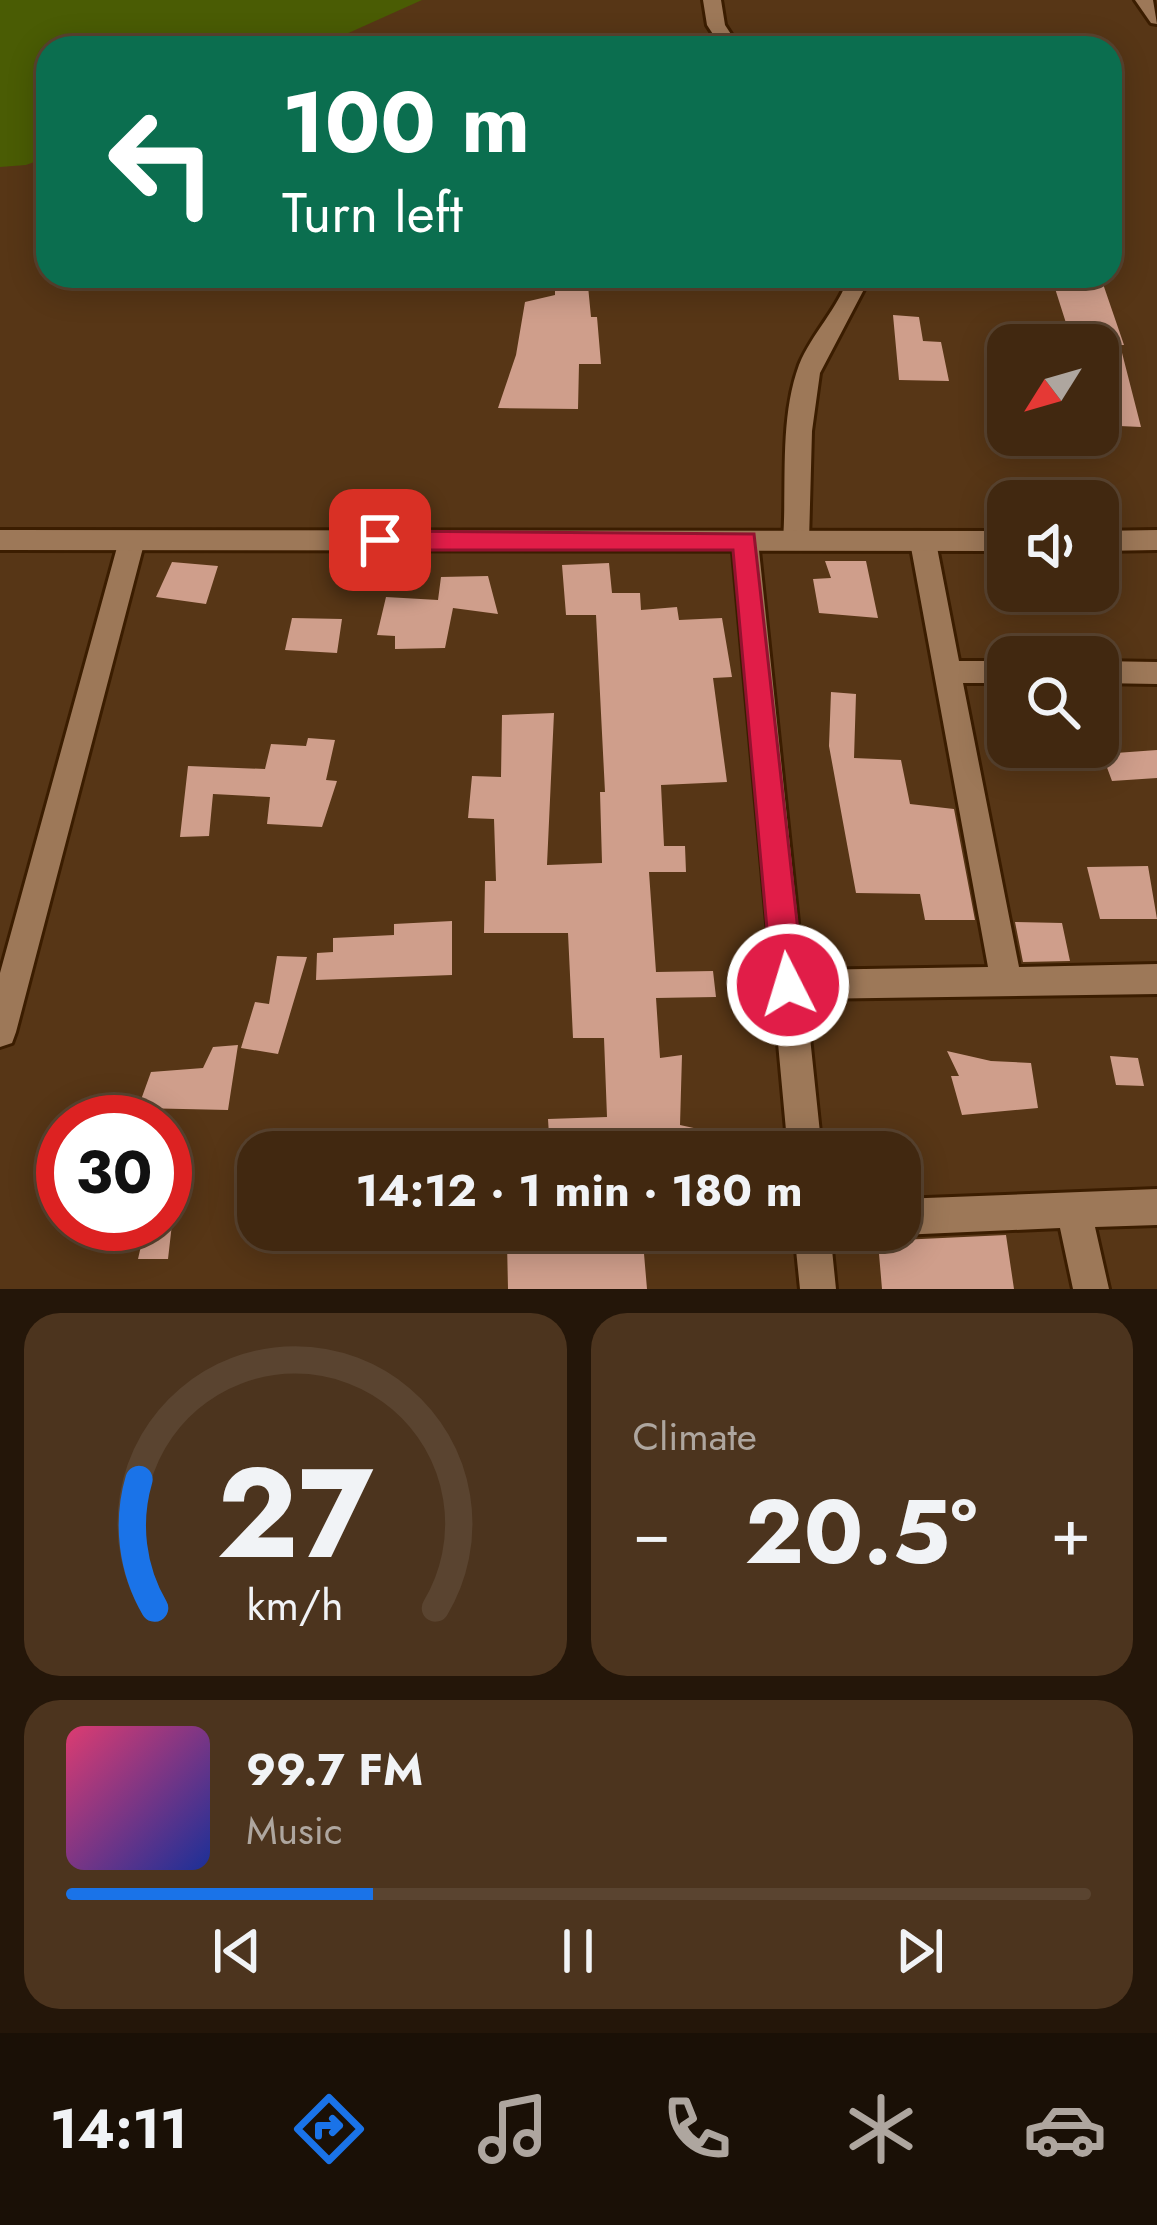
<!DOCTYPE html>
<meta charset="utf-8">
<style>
:root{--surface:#412810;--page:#4c341e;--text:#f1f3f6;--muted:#aea69f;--line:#5a4430;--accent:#1a73e8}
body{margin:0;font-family:Jost,sans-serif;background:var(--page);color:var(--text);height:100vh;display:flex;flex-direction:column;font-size:45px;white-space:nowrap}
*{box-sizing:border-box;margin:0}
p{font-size:39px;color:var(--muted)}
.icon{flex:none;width:66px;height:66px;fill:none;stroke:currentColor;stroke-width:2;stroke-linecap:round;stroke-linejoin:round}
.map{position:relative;height:1289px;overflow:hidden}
.details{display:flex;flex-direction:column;gap:24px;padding:24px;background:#241609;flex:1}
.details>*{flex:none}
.guide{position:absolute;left:36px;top:36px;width:1086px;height:252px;border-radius:36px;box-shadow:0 6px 30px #0003,0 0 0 3px var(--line);background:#0b6e4f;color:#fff;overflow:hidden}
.needle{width:78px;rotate:233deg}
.controls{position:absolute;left:987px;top:324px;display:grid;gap:24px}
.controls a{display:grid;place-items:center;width:132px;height:132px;border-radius:24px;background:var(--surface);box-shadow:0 6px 30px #0003,0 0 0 3px var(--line);font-size:60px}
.speed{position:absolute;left:36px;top:1095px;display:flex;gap:24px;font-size:60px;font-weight:700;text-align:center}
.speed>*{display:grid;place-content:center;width:156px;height:156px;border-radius:50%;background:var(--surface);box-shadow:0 6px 30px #0003,0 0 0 3px var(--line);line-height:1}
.speed .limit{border:18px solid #d22;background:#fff;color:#111}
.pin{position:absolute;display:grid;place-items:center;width:102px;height:102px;color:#fff;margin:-51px;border-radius:24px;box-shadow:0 6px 18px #0006}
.me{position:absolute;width:132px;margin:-66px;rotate:355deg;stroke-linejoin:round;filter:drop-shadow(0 0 9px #0008)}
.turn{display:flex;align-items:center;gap:42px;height:252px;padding:0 48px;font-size:54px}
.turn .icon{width:156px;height:156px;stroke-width:2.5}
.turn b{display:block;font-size:84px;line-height:102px}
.big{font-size:90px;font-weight:700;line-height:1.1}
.details .widget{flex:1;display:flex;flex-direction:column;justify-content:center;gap:18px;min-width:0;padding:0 42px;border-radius:36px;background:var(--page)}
.details .dial{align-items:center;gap:0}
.dial svg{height:312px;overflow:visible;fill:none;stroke:var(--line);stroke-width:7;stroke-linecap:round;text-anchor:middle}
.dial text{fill:var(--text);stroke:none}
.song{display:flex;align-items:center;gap:36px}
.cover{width:144px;height:144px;border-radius:18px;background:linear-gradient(135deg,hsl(340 70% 55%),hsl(230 70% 35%))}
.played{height:12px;border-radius:6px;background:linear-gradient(90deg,var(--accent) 30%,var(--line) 30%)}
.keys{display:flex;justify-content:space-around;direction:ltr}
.heat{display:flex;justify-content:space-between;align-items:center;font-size:66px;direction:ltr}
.details .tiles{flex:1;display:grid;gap:24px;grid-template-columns:1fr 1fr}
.widget:last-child{grid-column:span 2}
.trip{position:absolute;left:237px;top:1131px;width:684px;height:120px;border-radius:36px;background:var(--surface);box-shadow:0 6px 30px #0003,0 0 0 3px var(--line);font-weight:700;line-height:120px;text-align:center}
.dock{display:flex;height:192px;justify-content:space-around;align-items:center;background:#1a1006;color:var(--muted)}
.dock .icon{width:84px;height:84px}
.dock .current{color:var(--accent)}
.dock b{font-size:54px;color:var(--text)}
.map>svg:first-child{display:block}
.green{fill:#4a5c04}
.building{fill:#cf9e8b}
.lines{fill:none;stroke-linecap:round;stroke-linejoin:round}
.minor-casing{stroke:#3b1d00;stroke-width:6}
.tertiary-casing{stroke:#3b1d00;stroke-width:6}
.minor{fill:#9d7858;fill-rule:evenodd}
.tertiary{fill:#9d7858;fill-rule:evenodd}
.route{fill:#e11d48;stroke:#92132f;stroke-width:3}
</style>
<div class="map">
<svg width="1157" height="1289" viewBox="0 0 1157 1289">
<rect width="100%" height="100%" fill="#573616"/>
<path class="green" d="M0 0H422L315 48H48V157L26 165 0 167Z"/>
<path class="building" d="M1101 278 1124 345H1120L1141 427 1098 425V345H1073L1052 279Z
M588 286 591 317H597L601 364H579L578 409 498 408 516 355 525 302 555 295V287Z
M893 315 919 317 923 341 941 342 949 381 899 380Z
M825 561H866L878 618 819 613 813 579 831 578Z
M172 562 218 566 206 604 156 597Z
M609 563 612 593H640L641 610 677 607 679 620 722 618 732 677 713 678 727 782 661 785 664 846H685L686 872H649L656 972 713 971 716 997 656 998 660 1058 682 1055 680 1125 753 1141 752 1152H550L548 1119 607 1117 604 1038H573L568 933H484L485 881H496L494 819 468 818 472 776 501 777 502 715 554 713 547 865 602 863 600 792H605L596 615H566L562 565Z
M488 576 498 614 453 608 445 648 395 649V636L377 635 386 597 438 600 441 577Z
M292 618 342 619 337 653 285 650Z
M831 692 856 694 854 758 901 760 910 804 954 809 975 920H925L920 894 856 893 829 746Z
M308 738 335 740 326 780 337 781 322 827 267 824 270 797 213 794 209 836 180 837 188 766 265 769 271 744 306 746Z
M1157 750V778L1112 781 1102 754Z
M1148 866 1157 919H1100L1087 867Z
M452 921V975L316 980 317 953 333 952V938L394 935V924Z
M1015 922 1062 923 1070 961 1023 962Z
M277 956 307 957 278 1054 241 1048 255 1002 269 1004Z
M238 1045 228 1110 138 1108 151 1072 203 1068 213 1047Z
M947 1051 991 1061 1031 1063 1038 1108 962 1115 951 1076H959Z
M1110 1056 1138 1058 1144 1086 1116 1085Z
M146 1224H172L168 1259H138Z
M572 1230H642L647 1289H508L507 1242 572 1245Z
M877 1230 900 1240 1006 1235 1014 1289H882Z"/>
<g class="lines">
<g class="minor-casing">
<path id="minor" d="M703 0H721L725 25 740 48H722L707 25Z
M1135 0H1153L1157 24 1151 23Z
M849 276H871L820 373 812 431 809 541 796 550 783 541C787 485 779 419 799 365 812 333 838 309 849 276Z
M132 531 145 540 16 1032 12 1043 0 1047V973L119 540Z
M745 532 758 541 803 970 988 967 910 542 923 533 936 542 959 661H1008V683H963L1019 967 1157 964V994L806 999 822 1152H788L732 541Z
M1098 661 1157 662V684L1098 683Z
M1157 1189V1225L1095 1227 1109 1289H1073L1060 1228 900 1235 889 1230H900V1199Z
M794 1230H830L836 1289H800Z"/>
</g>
<g class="tertiary-casing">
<path id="tertiary" d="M0 530 1008 531V551L0 550Z
M1157 530V550L1098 551V531Z"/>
</g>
<use href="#minor" class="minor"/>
<use href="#tertiary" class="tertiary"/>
</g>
<path class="route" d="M380 531 754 534 804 985 800 995 788 1000 777 995 772 985 733 550H380L367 540Z"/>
</svg>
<div class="controls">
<a><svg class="needle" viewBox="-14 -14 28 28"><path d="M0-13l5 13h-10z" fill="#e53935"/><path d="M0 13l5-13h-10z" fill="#aea69f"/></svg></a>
<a><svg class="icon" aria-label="sound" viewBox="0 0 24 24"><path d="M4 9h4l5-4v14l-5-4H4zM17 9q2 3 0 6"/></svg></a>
<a><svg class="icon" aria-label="search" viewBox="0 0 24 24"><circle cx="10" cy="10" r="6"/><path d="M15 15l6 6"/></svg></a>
</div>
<div class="speed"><div class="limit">30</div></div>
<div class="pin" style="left:380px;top:540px;background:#d93025"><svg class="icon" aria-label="arrive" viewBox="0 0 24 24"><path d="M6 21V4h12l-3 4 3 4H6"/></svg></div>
<svg class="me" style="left:788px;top:985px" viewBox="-20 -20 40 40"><circle r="17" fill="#e11d48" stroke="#fff" stroke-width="3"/><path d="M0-11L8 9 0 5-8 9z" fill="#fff"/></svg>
<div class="trip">14:12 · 1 min · 180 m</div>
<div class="guide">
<div class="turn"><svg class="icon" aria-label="left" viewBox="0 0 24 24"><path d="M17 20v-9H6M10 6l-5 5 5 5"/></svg><div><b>100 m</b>Turn left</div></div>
</div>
</div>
<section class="details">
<div class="tiles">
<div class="widget dial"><svg viewBox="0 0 100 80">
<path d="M14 69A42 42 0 1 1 86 69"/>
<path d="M14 69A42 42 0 0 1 10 36" stroke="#1a73e8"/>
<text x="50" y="56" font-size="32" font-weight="700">27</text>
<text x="50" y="72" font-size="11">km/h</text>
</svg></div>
<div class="widget"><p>Climate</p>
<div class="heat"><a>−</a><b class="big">20.5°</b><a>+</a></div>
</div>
<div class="widget">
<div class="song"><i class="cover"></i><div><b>99.7 FM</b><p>Music</p></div></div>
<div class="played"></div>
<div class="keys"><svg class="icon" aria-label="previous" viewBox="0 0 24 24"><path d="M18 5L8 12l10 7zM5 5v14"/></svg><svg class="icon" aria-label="pause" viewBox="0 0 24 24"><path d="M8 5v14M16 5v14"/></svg><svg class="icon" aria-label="next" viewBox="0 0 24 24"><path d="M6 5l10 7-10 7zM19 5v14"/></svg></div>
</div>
</div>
</section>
<nav class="dock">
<b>14:11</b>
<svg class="icon current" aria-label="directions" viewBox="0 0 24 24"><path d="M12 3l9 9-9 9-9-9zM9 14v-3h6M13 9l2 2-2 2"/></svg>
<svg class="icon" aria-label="music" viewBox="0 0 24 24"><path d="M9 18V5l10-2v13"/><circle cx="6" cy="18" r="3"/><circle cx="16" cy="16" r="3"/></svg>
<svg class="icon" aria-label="phone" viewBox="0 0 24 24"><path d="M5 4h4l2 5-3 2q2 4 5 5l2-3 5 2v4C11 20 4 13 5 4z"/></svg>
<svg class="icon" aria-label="climate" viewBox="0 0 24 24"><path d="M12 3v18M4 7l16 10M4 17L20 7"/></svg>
<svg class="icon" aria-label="car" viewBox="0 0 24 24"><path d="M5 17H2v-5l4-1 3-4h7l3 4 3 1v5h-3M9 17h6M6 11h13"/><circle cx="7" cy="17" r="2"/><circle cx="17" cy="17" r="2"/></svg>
</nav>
